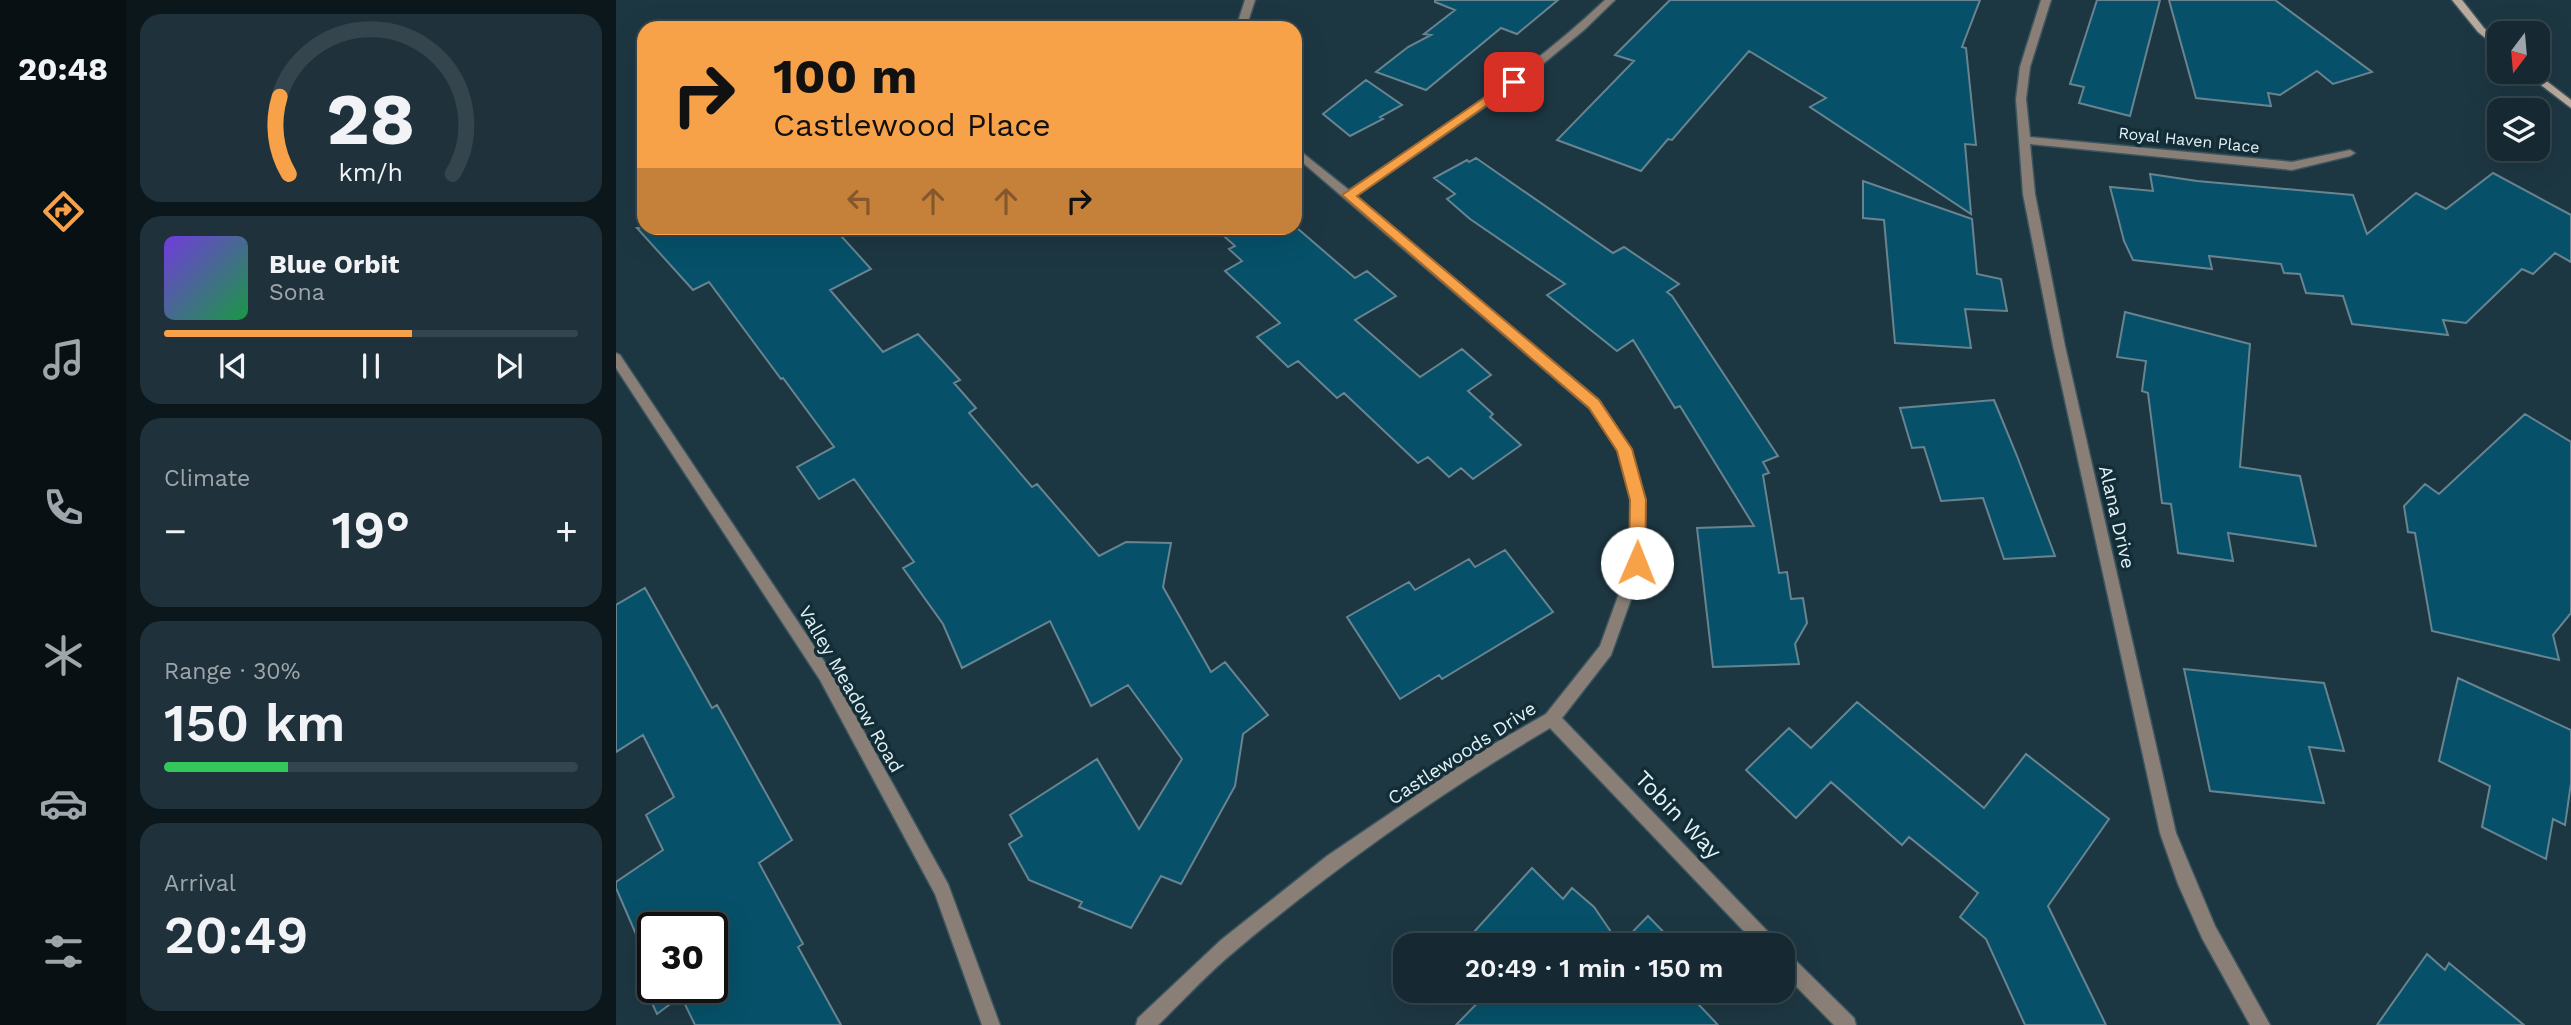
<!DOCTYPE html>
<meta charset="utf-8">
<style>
:root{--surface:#162932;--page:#1f313a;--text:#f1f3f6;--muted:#9ea6ac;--line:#35454d;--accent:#f7a149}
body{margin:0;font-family:"Work Sans",sans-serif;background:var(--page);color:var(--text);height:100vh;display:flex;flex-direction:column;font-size:26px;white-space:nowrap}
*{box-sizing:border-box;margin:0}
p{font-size:23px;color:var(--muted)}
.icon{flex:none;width:38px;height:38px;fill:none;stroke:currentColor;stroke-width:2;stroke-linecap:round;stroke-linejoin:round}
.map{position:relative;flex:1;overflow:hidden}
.side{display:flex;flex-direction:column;gap:14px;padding:14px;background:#0c171c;width:490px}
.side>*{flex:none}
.hud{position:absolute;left:21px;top:21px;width:665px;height:214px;border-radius:21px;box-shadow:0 7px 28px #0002,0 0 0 2px var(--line);background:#f7a149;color:#111;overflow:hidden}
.needle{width:46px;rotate:196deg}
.controls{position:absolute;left:1871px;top:21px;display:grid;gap:14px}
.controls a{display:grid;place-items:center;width:63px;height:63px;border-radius:14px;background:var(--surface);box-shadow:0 7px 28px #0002,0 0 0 2px var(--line);font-size:35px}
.speed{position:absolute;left:21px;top:912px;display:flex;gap:14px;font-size:35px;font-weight:700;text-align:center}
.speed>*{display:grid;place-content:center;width:91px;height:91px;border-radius:50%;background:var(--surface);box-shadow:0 7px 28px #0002,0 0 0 2px var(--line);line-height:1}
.speed .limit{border:4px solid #111;border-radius:10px;background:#fff;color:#111}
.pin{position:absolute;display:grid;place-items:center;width:60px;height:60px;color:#fff;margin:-30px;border-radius:14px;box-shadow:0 4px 10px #0006}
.me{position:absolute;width:77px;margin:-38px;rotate:1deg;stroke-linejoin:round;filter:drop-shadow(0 0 5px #0008)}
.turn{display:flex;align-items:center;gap:24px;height:147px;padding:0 21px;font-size:32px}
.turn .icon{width:91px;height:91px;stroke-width:2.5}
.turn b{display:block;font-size:49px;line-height:60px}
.lanes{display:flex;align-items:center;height:66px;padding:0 21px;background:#0003;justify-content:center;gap:35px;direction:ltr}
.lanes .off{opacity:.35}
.big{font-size:52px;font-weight:600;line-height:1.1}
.side .card{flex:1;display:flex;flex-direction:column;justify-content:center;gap:10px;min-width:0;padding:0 24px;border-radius:21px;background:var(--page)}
.side .dial{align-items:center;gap:0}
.dial svg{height:182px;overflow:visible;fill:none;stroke:var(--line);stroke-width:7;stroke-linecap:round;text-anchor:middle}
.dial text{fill:var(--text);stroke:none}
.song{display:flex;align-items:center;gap:21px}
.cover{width:84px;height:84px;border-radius:10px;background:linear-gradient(135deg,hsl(260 70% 55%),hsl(140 70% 35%))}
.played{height:7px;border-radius:4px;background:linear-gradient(90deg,var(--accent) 60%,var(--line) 60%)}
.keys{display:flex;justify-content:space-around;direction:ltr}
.heat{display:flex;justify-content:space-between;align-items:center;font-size:38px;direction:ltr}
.charge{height:10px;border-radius:5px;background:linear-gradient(90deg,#34c759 30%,var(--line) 0)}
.trip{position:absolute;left:777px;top:933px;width:402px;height:70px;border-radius:21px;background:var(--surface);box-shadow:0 7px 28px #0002,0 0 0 2px var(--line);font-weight:600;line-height:70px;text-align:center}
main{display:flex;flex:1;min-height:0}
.tabs{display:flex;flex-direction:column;width:126px;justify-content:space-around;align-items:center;background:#091014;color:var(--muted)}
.tabs .icon{width:49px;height:49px}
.tabs .selected{color:var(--accent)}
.tabs b{font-size:32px;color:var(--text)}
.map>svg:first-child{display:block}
.building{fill:#065169;stroke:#688491;stroke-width:2;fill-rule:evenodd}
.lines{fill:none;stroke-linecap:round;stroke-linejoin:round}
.street-casing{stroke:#3d555f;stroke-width:3}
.secondary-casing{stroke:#3d555f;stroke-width:3}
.street{fill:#897f77;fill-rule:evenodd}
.secondary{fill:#b9aa9d;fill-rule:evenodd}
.route{fill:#f7a149;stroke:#a1692f;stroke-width:2}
.labels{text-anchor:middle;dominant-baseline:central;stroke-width:7;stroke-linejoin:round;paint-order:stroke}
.far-street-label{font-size:16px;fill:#e3f2f8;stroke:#132d37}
.street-label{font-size:19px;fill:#e3f2f8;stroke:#132d37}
.near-street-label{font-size:23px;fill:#e3f2f8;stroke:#132d37}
</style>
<main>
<nav class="tabs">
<b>20:48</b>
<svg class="icon selected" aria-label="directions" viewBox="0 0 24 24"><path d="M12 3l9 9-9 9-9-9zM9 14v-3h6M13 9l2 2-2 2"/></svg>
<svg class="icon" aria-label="music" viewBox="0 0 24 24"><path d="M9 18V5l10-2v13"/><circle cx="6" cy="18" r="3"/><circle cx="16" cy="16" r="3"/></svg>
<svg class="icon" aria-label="phone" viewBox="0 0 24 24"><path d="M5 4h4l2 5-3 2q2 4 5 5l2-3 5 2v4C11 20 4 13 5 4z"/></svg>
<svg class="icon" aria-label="climate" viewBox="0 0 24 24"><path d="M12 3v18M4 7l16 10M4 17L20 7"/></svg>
<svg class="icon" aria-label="car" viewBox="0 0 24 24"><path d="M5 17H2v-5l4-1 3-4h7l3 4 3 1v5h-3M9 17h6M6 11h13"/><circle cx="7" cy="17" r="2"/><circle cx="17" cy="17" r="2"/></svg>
<svg class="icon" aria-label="filters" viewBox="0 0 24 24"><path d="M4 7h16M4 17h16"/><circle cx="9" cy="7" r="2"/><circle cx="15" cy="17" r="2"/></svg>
</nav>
<section class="side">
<div class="card dial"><svg viewBox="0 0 100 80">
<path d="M14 69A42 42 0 1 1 86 69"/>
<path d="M14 69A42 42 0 0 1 10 35" stroke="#f7a149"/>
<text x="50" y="56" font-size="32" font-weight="700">28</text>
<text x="50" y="72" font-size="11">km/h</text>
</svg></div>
<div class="card">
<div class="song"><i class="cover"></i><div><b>Blue Orbit</b><p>Sona</p></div></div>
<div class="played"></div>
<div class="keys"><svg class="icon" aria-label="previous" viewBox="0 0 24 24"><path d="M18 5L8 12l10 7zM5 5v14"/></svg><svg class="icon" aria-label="pause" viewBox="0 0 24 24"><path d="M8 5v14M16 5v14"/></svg><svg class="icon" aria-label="next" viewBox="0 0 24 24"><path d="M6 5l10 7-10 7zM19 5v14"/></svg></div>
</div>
<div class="card"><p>Climate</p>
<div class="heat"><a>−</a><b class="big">19°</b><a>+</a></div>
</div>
<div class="card"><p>Range · 30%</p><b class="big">150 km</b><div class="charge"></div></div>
<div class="card"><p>Arrival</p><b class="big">20:49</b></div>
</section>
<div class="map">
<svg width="1955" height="1025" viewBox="0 0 1955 1025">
<rect width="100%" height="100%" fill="#1d3742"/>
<path class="building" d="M819 0H942L901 34 885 28 810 90 760 72 792 47 815 35 808 34 839 10 819 2Z
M1054 0H1364L1346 47 1350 48 1360 145 1349 144 1355 214 1194 107 1210 98 1133 51 1056 140 1052 139 1025 171 941 140 1018 61 999 55Z
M1481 0H1544L1514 116 1463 103 1468 87 1454 84Z
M1553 0H1659L1756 72 1717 84 1701 71 1664 95 1652 93 1655 106 1580 98Z
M750 80 786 105 764 117 767 119 734 136 707 114Z
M860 158 997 253 1008 247 1063 284 1051 292 1056 296 1162 456 1147 462 1153 473 1147 475 1163 573 1171 572 1175 599 1187 598 1191 623 1179 644 1183 664 1097 667 1081 528 1138 526 1064 406 1059 408 1017 340 1001 351 931 295 949 284 854 219 831 199 839 194 818 178 851 160 853 162Z
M1877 173 1955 215V262L1939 253 1917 274 1906 269 1850 323 1827 320 1832 335 1736 324 1727 296 1690 293 1684 274 1668 273 1665 264 1593 256 1596 269 1517 260 1508 241 1494 187 1537 191 1534 174 1581 181 1737 195 1751 234 1800 193 1830 209Z
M1247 181 1356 219 1361 274 1385 279 1391 311 1349 309 1355 348 1279 343 1268 220 1247 218Z
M21 228H218L255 269 214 290 267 352 302 334 344 380 338 383 360 408 353 413 416 487 421 484 483 556 510 542 555 543 547 587 595 672 609 662 652 715 627 734 619 786 565 884 545 876 515 928 463 907 466 902 413 880 393 844 406 836 394 815 481 759 523 829 566 759 512 685 475 706 434 621 346 668 327 624 287 568 298 562 238 479 203 499 181 467 218 447 167 378 165 379 93 282 77 290Z
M599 228H681L739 278 751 271 780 296 739 320 804 377 846 349 875 375 852 391 877 414 874 417 905 445 857 479 845 468 833 477 812 457 802 463 728 393 721 398 682 361 672 367 641 337 664 323 609 271 626 261 613 249 619 246Z
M1509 312 1634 344 1624 467 1684 476 1700 546 1612 533 1617 561 1562 553 1555 504 1546 503 1532 393 1526 391 1530 361 1501 357Z
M1378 400 1401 456 1439 556 1388 559 1367 498 1325 501 1308 447 1296 448 1284 408Z
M1909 414 1955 442V613L1937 635 1943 660 1816 631 1799 533 1792 532 1788 506 1809 484 1823 494Z
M889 550 937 612 826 679 823 675 784 699 731 617 793 582 799 590 853 559 859 567Z
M29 588 96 708 101 705 176 840 143 863 187 944 182 947 225 1025H79L65 996 41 1014 24 977 35 969 0 888V882L47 850 30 815 58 797 27 735 0 752V605ZM37 928H96V987H37Z
M1568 669 1708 683 1728 751 1693 747 1708 803 1594 791Z
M1842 678 1955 730V783L1949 825 1937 819 1930 859 1866 827 1874 786 1823 761Z
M1241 702 1368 808 1410 754 1493 819 1432 906 1490 1025H1409L1370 939 1344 917 1362 893 1293 837 1286 845 1215 782 1180 818 1130 770 1173 728 1195 748Z
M916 868 947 899 956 888 978 907 1004 945 1032 916 1060 945H868L857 933Z
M1811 954 1829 970 1833 963 1908 1025H1761Z
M874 990H1069L1102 1025H840Z"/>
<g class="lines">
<g class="street-casing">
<path id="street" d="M629 0H639L630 28H620Z
M989 0H999L968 30 905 82 740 196 983 400 1015 449 1029 500 1028 563 995 655 946 718 1159 939 1162 945H1141L934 728C824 793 718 868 619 951 592 973 568 1000 542 1025H520L522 1018 605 940 711 856 869 749 930 714 984 646 1014 563 1015 500 1002 450 973 408 679 156V147L733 190C822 130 911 74 989 0Z
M1425 0H1435L1414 67 1410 99 1414 137 1676 162 1734 150 1739 153 1734 156 1676 170 1414 144 1419 194 1449 346 1560 833 1599 926 1654 1025H1634L1586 938 1562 884 1544 833 1437 346 1407 194 1400 99 1404 67Z
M0 353 4 355 214 670 332 884 384 1025H366L319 894 204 680 0 368Z
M1167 951 1173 954 1238 1018 1240 1025H1218L1167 973Z"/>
</g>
<g class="secondary-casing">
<path id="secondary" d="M1836 0H1846L1868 28 1883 41V49L1862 32Z
M1908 72H1919L1955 100V108Z"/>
</g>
<use href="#street" class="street"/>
<use href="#secondary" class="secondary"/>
</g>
<path class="route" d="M894 80 904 82 741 196 983 400 1016 449 1030 500 1029 563 1027 568H1015L1013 563 1014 500 1001 451 973 408 726 195Z"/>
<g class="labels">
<g class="far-street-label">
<text transform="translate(1573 140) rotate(6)">Royal Haven Place</text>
</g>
<g class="street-label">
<text transform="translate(1501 517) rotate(77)">Alana Drive</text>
<text transform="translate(235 689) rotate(60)">Valley Meadow Road</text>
<text transform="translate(846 753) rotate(-33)">Castlewoods Drive</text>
</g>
<g class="near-street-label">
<text transform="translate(1062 815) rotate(46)">Tobin Way</text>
</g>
</g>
</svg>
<div class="controls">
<a><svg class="needle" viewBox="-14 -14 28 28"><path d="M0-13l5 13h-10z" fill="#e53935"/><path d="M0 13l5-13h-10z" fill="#9ea6ac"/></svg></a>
<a><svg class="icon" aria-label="layers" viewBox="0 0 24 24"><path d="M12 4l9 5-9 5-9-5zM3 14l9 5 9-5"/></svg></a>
</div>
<div class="speed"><div class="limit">30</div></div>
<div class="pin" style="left:898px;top:82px;background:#d93025"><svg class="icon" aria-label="arrive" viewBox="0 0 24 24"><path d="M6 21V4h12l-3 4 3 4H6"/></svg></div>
<svg class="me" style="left:1021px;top:563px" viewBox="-20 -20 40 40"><circle r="19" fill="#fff"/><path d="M0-13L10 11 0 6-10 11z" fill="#f7a149"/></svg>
<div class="trip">20:49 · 1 min · 150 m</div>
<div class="hud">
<div class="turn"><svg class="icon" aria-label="right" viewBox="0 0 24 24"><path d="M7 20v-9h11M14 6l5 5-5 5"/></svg><div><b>100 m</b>Castlewood Place</div></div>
<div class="lanes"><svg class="icon off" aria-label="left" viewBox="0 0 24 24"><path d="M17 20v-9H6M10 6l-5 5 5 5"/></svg><svg class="icon off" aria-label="ahead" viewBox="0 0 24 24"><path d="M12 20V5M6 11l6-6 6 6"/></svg><svg class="icon off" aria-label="ahead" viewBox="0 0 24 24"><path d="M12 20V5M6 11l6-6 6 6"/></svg><svg class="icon" aria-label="right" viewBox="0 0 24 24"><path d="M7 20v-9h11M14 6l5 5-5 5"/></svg></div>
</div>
</div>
</main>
